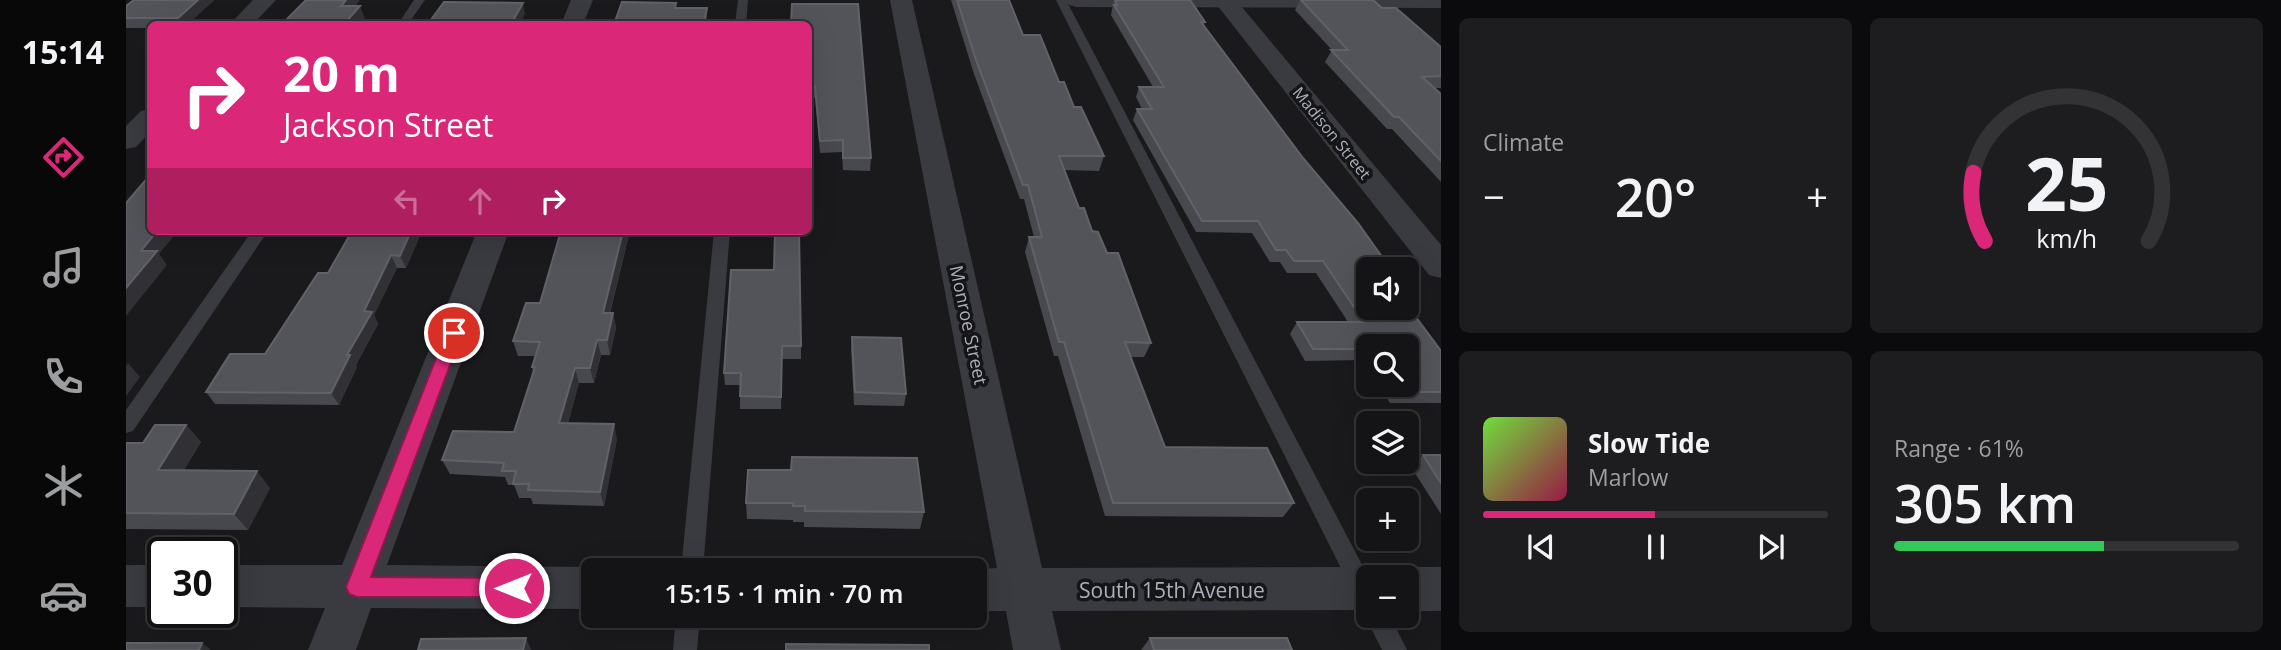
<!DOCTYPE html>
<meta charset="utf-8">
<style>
:root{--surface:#141315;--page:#1d1c1e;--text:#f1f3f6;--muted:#9d9ea0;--line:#333234;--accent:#db2777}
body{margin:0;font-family:"Open Sans",sans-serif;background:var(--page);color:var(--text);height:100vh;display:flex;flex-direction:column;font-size:26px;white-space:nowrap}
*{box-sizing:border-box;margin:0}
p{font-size:23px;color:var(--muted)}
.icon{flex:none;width:38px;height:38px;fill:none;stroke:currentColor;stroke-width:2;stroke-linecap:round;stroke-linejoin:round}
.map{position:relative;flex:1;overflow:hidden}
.details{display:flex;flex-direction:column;gap:18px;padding:18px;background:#0b0a0c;width:840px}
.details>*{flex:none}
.hud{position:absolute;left:21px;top:21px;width:665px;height:214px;border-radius:10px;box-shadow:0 7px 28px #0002,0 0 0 2px var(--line);background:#db2777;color:#fff;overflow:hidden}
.buttons{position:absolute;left:1230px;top:257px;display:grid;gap:14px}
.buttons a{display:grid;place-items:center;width:63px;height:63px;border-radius:10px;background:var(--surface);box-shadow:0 7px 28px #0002,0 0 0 2px var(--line);font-size:35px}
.speed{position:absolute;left:21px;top:537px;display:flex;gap:14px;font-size:35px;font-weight:700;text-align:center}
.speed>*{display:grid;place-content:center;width:91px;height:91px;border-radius:50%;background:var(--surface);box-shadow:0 7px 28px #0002,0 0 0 2px var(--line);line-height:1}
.speed .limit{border:4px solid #111;border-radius:10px;background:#fff;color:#111}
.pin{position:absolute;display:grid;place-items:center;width:60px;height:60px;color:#fff;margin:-30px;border:4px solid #fff;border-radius:50%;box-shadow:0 2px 7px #0007}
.me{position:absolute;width:77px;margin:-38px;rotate:270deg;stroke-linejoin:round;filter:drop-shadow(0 0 5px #0008)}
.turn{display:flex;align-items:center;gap:24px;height:147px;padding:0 21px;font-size:32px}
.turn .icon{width:91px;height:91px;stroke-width:2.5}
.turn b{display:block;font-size:49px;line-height:60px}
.lanes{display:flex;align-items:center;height:66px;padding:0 21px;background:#0003;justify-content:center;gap:35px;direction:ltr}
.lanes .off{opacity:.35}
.big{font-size:52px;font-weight:600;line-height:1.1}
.details .widget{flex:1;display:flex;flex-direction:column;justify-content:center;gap:10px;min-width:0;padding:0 24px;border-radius:10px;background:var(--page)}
.details .dial{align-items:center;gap:0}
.dial svg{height:182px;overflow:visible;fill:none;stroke:var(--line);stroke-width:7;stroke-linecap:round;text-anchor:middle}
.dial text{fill:var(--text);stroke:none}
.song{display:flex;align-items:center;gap:21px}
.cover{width:84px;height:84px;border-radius:10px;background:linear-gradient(135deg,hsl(100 70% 55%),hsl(340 70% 35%))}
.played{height:7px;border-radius:4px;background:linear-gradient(90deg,var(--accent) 50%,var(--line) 50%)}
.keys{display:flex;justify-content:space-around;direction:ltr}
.heat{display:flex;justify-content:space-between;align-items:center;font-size:38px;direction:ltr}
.charge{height:10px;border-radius:5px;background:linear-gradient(90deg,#34c759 61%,var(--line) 0)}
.details .tiles{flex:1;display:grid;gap:18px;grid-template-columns:repeat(2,1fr)}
.trip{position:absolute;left:455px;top:558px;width:406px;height:70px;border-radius:10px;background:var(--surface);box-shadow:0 7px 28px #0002,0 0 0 2px var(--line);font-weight:600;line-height:70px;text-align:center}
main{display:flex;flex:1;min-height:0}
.tabs{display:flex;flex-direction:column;width:126px;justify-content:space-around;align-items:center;background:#080808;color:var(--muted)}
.tabs .icon{width:49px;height:49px}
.tabs .current{color:var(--accent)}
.tabs b{font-size:32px;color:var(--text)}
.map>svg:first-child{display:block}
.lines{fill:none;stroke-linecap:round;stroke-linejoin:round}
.service{fill:#3a3b41;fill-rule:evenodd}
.minor{fill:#3a3b41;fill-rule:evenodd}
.tertiary{fill:#3a3b41;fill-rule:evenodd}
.wall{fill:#48494e}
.shaded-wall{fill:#313135}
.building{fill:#53545a;stroke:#616269;stroke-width:2}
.route{fill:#db2777;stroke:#8e194d;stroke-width:2}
.labels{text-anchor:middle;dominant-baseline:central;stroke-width:7;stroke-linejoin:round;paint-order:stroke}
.far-street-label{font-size:16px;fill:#abafbc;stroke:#151417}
.street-label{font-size:18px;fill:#abafbc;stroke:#151417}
.near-street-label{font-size:21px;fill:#abafbc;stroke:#151417}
</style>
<main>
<nav class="tabs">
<b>15:14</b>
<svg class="icon current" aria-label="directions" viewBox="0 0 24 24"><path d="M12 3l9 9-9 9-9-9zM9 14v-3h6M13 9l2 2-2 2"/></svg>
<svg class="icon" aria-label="music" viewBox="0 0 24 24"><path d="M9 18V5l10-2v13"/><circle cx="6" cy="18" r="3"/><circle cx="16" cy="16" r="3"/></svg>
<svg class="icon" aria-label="phone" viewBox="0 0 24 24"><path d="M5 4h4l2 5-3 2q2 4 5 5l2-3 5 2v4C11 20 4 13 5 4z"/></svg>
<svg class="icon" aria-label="climate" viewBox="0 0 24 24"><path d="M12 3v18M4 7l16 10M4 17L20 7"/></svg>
<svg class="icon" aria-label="car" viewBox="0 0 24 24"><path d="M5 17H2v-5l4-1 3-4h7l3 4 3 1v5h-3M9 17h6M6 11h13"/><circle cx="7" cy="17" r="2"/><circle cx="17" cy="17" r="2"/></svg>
</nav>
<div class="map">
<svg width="1315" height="650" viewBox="0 0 1315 650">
<rect width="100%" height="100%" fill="#1a191c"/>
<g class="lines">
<path class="service" d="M288 0H299L282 24H272Z
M612 0H622L620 24H609Z
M930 0H940L1243 578 1242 616H1264L1281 650H1256L1239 616 1242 609 1234 606Z
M126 231H142L7 431 0 433V410Z
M588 231H604L577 570H555Z
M550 616H574L571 650H547Z"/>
<path class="minor" d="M127 0H150L127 24H104Z
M445 0H467L457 24H435Z
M764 0H786L916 568 1242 567 1258 574 1260 578H1242V610L926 611 935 650H887L880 611H849V570H844L871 568Z
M1087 0H1110L1315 245V278L1303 275Z
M24 109V132L10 147 0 149V126L15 111Z
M351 231H383L261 565 467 567 477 570H467V609L245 608 230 650H182L199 608 96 607V565H216Z
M0 565H37V607H0Z
M1281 567H1315V611H1281V578H1263L1265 574Z"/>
<path class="tertiary" d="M939 0H1315V8L951 7 943 5Z"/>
</g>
<path class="wall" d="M88 0 62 24H24V28H0V6Z
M825 0H883L897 35 933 82 978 156 973 171 938 170 953 208 981 253 1025 343 1018 357H1005L1039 447 1168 503 1157 517 979 516 932 356H928L899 252 903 237H908L898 199H894L848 74Z
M988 0 1079 22 1078 26 1177 158 1259 261 1254 268 1315 351V403H1264L1252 385H1281L1242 346V370L1236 360 1179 361 1164 334 1171 322H1222L1190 273H1161L1154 262H1144L1126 233 1070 232 1007 120 1011 109H1016L1010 97 1013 87H1027L985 15Z
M1174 0H1247L1256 8 1315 47V88H1308L1315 94V182L1266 129H1261L1199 62 1206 50 1169 10Z
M666 4H732L745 158 744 171 717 170 716 152 694 153 689 98H682V24H665Z
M196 231H296L280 268H271L248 315 252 324 230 365 231 367 213 405 89 404 80 392 139 354 202 273 224 235H198Z
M504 231 484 313H487L490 328 484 355H475L468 383H453L442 423 491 439 478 506 407 504 405 498H393L388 485H382L379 477 324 474 316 460 388 432 407 372 406 367 409 356H392L387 341 414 303Z
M605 270 675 346V359H656L655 409H614V385H599L598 373Z
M726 337 780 394 778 406 728 405 725 349Z
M60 425 75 442 58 470 144 488 122 530 0 529V443H17Z
M1297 455H1315V514L1285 467Z
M622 470 798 512 794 529 678 527V522H667V520L621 519 620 503Z
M1024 638 1166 650H1015Z"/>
<path class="shaded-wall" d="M72 0H88L62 24H55L52 18Z
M220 0H234L220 18 215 6Z
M397 3 399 14 394 24H385Z
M234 6 239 19 234 24H218Z
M581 8V24H578Z
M31 231H52L33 254 41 265 0 316V288L15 251Z
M285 231H296L280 268 274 256Z
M497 231H504L480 327 477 313Z
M265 255 271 268 248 315 252 324 230 365 231 367 213 405 205 393 221 355 238 311Z
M487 313 490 328 484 355 481 340Z
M471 340 475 355 468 383 464 368Z
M2 363 14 377 0 396V366Z
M449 368 453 383 438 438 433 423Z
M488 424 491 439 478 506 474 492Z
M60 425 75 442 48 486 32 470Z
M131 471 144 488 122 530 108 514Z
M400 638 405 649V650H397Z
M76 643 85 650H73Z"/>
<path class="building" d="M8 0H72L52 18H0V6Z
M180 0H220L215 6H234L218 24H156Z
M831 0H883L897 35H914L933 82H938L948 107H955L978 156H933L953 208H958L966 231 972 232 981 253H992L1025 343 999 342 1039 447 1141 448 1168 503H987L938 342H933L903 237H916L902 185H897L850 60Z
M989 0H1064L1079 22H1075L1177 158 1232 223 1259 261H1248L1254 270H1242V308H1281V305L1315 351V392H1274L1269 385H1281V346H1242V349H1187L1171 322H1238L1197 261H1168L1160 250H1150L1132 221H1076L1011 109H1026L1013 87H1038L988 5H991Z
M1175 0H1247L1256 8H1270L1315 47V76L1296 77 1315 94V161L1273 117H1268L1205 50H1222Z
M318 2 397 3 385 24H302Z
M496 2 550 3 549 8H581L578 24H488Z
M666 4H732L745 158H717V140L694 141 689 86H682V24H665Z
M24 175V231H31L15 251H31L0 288V203Z
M226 231H285L274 256 265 255 238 311 246 312 221 355H224L205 393 80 392 104 354H139L192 273H202Z
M435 231H497L477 313H487L481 340H471L464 368H449L433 423 488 424 474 492 402 490 403 484H387L390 471H376L378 463 316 460 327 431 388 432 409 367H406L414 342 387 341 400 303H414Z
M649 231H673L675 346H656L655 397 614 396 615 373H598L605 270H648Z
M726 337 775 338 780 394 729 392Z
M29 425H60L32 470 131 471 108 514 0 513V443H17Z
M1297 455H1315V483Z
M666 457 791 458 798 512 679 511V506H667V503H620L622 470H665Z
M400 638 397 650H292L295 639Z
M1024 638H1161L1166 650H1028Z
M0 643H76L73 650H0Z
M660 644 803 645V650H660Z"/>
<path class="route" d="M328 327 336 333 245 577 388 578 396 581 399 588 396 595 388 597H231L223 594 220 587 320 333Z"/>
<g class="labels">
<g class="far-street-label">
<text transform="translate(1206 133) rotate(51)">Madison Street</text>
</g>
<g class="street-label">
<text transform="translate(843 325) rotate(78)">Monroe Street</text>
</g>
<g class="near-street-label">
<text x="1046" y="590">South 15th Avenue</text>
</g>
</g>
</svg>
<div class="buttons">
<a><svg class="icon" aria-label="sound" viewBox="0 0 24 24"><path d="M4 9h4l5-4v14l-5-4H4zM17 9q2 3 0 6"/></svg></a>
<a><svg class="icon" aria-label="search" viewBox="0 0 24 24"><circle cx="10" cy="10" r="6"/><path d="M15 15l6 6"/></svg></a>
<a><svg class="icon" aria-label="layers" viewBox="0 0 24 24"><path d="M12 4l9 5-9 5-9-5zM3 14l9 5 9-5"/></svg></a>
<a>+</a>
<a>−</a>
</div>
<div class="speed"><div class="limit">30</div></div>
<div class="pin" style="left:328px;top:333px;background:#d93025"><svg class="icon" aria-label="arrive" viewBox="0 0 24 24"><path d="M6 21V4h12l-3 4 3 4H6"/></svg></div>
<svg class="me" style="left:388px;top:588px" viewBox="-20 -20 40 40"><circle r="17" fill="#db2777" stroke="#fff" stroke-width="3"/><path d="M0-11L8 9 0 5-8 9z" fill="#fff"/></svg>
<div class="trip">15:15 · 1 min · 70 m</div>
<div class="hud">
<div class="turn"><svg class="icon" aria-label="right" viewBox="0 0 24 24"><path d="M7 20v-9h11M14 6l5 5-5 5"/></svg><div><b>20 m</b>Jackson Street</div></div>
<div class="lanes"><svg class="icon off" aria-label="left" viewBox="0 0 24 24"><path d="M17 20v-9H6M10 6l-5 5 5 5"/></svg><svg class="icon off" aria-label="ahead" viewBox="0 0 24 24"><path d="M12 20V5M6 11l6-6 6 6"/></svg><svg class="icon" aria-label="right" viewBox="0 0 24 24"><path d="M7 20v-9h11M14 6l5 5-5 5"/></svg></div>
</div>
</div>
<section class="details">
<div class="tiles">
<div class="widget"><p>Climate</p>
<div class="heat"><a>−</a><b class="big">20°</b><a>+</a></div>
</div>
<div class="widget dial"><svg viewBox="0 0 100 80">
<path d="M14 69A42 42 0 1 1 86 69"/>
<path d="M14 69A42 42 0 0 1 9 39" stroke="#db2777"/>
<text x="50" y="56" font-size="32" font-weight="700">25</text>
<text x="50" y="72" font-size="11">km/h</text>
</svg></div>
<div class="widget">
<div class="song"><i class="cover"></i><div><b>Slow Tide</b><p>Marlow</p></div></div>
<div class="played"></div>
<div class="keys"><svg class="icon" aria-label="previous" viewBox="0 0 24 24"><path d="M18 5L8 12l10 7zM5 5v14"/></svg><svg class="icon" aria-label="pause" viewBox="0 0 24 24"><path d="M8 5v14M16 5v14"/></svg><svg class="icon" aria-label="next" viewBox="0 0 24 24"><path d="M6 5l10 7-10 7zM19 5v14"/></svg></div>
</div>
<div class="widget"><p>Range · 61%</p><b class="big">305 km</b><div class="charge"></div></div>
</div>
</section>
</main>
